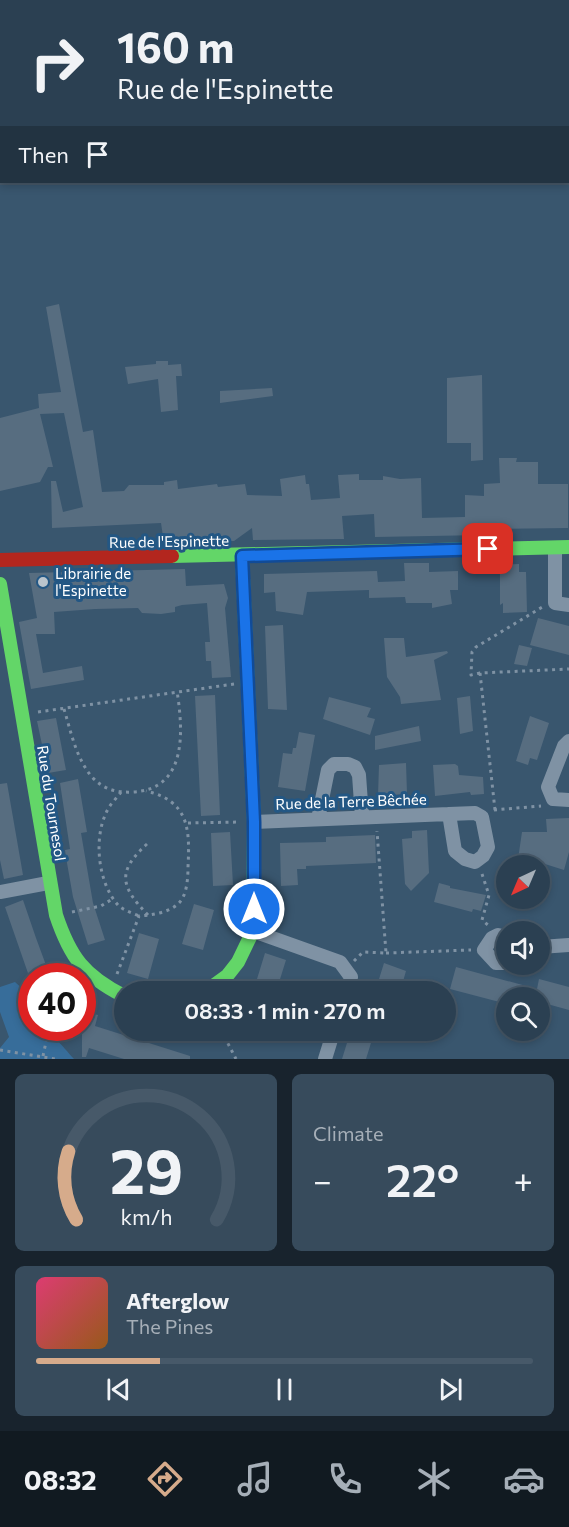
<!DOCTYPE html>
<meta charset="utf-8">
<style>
:root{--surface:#2b4052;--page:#374b5c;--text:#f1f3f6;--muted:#a6afb8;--line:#475969;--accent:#d6ab8b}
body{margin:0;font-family:Commissioner,sans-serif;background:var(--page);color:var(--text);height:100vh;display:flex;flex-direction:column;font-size:22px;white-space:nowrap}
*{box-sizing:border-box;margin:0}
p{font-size:20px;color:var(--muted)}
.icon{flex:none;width:33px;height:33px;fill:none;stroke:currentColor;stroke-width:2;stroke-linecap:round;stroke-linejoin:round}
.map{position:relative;height:1059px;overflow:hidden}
.side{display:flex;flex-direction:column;gap:15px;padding:15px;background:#18232d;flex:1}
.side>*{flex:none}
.top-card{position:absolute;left:0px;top:0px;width:570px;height:183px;box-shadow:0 3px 9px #0003,0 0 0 2px var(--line);background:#2b4052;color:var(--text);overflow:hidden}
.needle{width:39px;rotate:224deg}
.buttons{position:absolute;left:496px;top:855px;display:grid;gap:12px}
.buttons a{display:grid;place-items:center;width:54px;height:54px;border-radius:50%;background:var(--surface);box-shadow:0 3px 9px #0003,0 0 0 2px var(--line);font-size:30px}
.speed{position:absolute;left:18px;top:963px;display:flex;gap:12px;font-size:30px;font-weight:700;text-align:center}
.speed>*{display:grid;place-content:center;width:78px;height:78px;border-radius:50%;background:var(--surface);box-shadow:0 3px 9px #0003,0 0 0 2px var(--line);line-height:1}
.speed .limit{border:9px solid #d22;background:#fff;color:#111}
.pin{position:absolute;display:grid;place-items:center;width:51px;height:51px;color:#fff;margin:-26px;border-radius:12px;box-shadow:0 3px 9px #0006}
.me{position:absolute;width:66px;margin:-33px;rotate:0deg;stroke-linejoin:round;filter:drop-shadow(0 0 4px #0008)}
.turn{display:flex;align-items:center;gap:21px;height:126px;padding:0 18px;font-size:27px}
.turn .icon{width:78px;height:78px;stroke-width:2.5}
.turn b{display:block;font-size:42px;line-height:51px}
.then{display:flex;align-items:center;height:57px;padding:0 18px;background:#0003;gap:12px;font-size:22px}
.big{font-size:45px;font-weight:600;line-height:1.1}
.side .tile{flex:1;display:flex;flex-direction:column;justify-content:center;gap:9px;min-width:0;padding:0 21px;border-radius:9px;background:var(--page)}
.side .dial{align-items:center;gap:0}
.dial svg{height:156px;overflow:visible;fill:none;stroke:var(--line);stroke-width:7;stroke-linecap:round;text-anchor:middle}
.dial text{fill:var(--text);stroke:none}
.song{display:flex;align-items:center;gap:18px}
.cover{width:72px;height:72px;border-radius:9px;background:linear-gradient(135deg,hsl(340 70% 55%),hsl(30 70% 35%))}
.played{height:6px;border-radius:3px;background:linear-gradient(90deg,var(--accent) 25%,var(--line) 25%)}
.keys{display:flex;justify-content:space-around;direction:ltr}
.heat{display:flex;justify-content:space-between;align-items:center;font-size:33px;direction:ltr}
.side .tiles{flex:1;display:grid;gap:15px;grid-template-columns:1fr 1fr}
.tile:last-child{grid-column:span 2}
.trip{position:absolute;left:114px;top:981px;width:342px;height:60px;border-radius:30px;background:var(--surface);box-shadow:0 3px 9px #0003,0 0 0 2px var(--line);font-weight:600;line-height:60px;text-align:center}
.dock{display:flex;height:96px;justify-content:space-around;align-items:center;background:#111a21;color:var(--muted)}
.dock .icon{width:42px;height:42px}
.dock .current{color:var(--accent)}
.dock b{font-size:27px;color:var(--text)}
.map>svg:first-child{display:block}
.green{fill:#376d9a}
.building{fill:#576d80}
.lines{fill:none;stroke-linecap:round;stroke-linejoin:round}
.path{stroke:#7f92a4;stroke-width:3;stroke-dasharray:3 4.5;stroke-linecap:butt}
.street{stroke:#7f92a4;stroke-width:14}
.fast{stroke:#63d668;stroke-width:14}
.jam{stroke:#b3261e;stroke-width:14}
.route-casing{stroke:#114b97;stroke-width:15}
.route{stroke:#1a73e8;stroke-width:10}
.poi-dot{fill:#bac4cc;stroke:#235784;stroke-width:2}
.labels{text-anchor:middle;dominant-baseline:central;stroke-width:6;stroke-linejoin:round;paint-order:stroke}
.street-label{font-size:15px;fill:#fff;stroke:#235784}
.poi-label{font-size:15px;fill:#fff;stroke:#235784;text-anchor:start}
</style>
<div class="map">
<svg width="569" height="1059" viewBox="0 0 569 1059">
<rect width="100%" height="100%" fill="#39566e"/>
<path class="green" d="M15 982 27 993 32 1028C50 1028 62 1046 74 1059H0V1048L9 1037 0 1012V987Z"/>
<path class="building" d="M59 304 83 432 93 430 102 492 124 491 129 485H164V482L177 480 178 489 217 484 218 487 245 484 247 495 282 496 280 479 305 475 306 484H309L311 500 340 498 338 475 359 474V480H383V476L400 479 421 478 422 518 465 517V495L484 496V484L500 483 499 458H517L516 462H538V484H568V528L484 529V535L375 537 374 514 342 516 344 539 253 540 252 528 234 541 164 543 161 523 52 528 51 481H56L63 512 83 507 64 413 40 414 53 467H48L40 482 0 491V418L39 408 38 394 61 392 46 307Z
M156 361H168V365L181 364 182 376H176L178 410 161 412 158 379 128 384 125 367 156 364Z
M482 375 483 460 471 461V443H447V378Z
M272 388 273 396 220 403V391Z
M404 563H429V572L458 571V590H450L452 604 432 608V603H406L405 597 369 598V590L307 592 303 615 276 611 275 592 264 593V574L377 571 378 582 405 581Z
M519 564V572H526L527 612 503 613V603L500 605V565Z
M185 569 186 586 224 584 228 598 225 608 231 677 212 678 211 661H206L205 642H210L207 603 182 605 175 607V612L161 614 142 613 138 608 95 609 54 612 55 634H36L43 673 82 666 84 680 31 689 19 622 37 618 29 573Z
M538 618 569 626V655L530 645Z
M283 625 287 710 268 709 265 626Z
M384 638H404L406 657 447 651 448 653 434 660 441 700 401 704 400 697 387 677Z
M519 645 532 648 527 666 514 664Z
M215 695 220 815 201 816 195 696Z
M470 696 473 731 460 734 457 698Z
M329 697 371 708 367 717 375 719 370 735 323 719Z
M530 716 549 723 537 760 530 758 528 765 516 761Z
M56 718 66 770 48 773 37 721Z
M419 726 421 741 375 750V736Z
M299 732 315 735 305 791 278 787 283 753 292 754 293 748H296Z
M406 763 407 794 378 796 379 765Z
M455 764 458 766 459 775 483 777 484 794 471 795 470 792 435 796 433 765Z
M78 779 87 832 81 833 93 903 105 940 88 945 73 897 67 863 65 850 70 849 60 783Z
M7 783 23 875 4 879 0 860V784Z
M569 818V852L564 870 545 864 517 866 522 832H547L546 819Z
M427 830 429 873 411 891 405 884 402 839 412 838V831Z
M230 832 233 885 213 886 211 833Z
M375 835 376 863 306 866V869H297L298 885 281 886 280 843 326 842V837Z
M439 883 450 886V888L486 895 481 911 473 909 472 912 434 902Z
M23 900 36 938 50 976H29L5 907Z
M194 904 214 910 203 950 182 944Z
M139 933 159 939 148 979 127 973Z
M265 953 286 960 276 992H253Z
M384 963 406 971 400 992H375Z
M456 967 537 989 539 979 569 987V1010L540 1002V998H507V1004L450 989Z
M82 1011 98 1015 95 1026 190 1056V1059H124L89 1048 86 1057H82Z
M351 1030H375L366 1059H342Z"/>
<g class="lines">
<path class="path" d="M480 673 471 675 472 652 476 647 544 606
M64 709C71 732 76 758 92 777 103 789 116 793 133 792 188 789 183 730 177 691
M38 712 234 684
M121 792C117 798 110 804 107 811 93 838 98 883 118 905 123 910 132 913 139 916
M494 810 541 806
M495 810 480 673 569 669
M188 823 240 822
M147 844C116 872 121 887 148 915
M482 874 489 895 482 920 488 925
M72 912 101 906 114 898
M386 953 471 950
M354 961 363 952 386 953 377 831
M117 974 139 916C151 915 169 913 179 903 187 895 188 878 188 867 190 829 189 801 146 791
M221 1030 236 1059
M0 1050 55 1059
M43 1056 49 1028"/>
<path class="street" d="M555 548V603L569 605
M569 741 564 746 548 787 553 799 569 800
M318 819 328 770 334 764H348L355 767 359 775 362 817
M254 822 449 814 475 813 482 817 488 847 483 856 475 862 465 859 455 851 449 814
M0 892 48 883
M253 931 340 962 351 977 347 992
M507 937 498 935 492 938 484 950 496 963H507
M540 947 569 945
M325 1059 334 1030"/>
<path class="fast" d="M172 556 569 547
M0 584 56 915C70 957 84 976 124 996
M205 992 227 976 238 962 253 931 254 822 242 556"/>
<path class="jam" d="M0 560 172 556"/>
</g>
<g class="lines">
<g class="route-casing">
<path id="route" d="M254 909V822L242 556 488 549"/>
</g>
<use href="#route" class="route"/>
</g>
<circle class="poi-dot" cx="43" cy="582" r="6"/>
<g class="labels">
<g class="street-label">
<text transform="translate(169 541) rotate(-1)">Rue de l'Espinette</text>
<text transform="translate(351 801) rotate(-2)">Rue de la Terre Bêchée</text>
<text transform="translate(52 803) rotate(81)">Rue du Tournesol</text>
</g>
<g class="poi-label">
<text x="55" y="573">Librairie de<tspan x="55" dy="17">l'Espinette</tspan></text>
</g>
</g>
</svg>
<div class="buttons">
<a><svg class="needle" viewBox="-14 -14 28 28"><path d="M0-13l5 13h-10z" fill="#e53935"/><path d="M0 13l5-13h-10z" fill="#a6afb8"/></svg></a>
<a><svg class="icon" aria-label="sound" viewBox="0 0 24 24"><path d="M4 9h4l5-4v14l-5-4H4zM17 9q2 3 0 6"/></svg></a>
<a><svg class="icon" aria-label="search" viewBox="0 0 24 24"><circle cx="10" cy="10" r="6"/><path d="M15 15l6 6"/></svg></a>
</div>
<div class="speed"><div class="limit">40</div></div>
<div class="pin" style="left:488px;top:549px;background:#d93025"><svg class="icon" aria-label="arrive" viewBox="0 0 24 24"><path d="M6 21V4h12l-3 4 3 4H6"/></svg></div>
<svg class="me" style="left:254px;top:909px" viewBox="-20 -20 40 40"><circle r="17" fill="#1a73e8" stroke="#fff" stroke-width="3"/><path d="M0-11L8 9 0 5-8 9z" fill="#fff"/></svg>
<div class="trip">08:33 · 1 min · 270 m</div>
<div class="top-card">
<div class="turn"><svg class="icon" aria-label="right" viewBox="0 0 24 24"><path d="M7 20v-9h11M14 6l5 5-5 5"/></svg><div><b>160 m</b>Rue de l'Espinette</div></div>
<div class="then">Then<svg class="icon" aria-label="arrive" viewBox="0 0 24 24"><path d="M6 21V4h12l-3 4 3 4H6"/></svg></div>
</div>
</div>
<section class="side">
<div class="tiles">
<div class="tile dial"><svg viewBox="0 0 100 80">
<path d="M14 69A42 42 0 1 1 86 69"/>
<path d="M14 69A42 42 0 0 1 10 34" stroke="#d6ab8b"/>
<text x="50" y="56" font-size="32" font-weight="700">29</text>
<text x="50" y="72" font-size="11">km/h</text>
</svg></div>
<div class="tile"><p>Climate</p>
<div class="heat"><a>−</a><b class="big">22°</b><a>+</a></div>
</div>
<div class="tile">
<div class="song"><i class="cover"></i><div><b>Afterglow</b><p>The Pines</p></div></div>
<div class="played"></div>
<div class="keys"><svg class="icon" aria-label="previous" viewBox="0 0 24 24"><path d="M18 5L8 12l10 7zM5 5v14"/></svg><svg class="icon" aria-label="pause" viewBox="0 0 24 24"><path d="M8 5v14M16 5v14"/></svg><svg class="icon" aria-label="next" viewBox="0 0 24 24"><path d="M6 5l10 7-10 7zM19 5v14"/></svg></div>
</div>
</div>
</section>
<nav class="dock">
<b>08:32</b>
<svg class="icon current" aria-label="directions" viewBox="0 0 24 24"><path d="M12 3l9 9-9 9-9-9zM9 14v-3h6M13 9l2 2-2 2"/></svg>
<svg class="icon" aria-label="music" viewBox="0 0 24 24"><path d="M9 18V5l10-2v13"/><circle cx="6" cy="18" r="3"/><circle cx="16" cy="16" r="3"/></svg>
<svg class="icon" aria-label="phone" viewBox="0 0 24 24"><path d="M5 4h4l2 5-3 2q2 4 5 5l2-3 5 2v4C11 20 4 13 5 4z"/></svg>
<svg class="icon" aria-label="climate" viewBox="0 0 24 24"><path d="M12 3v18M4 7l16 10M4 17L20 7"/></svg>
<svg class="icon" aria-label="car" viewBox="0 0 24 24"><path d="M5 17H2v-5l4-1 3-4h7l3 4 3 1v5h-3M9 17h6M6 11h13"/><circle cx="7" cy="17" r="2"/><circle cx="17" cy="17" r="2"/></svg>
</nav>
